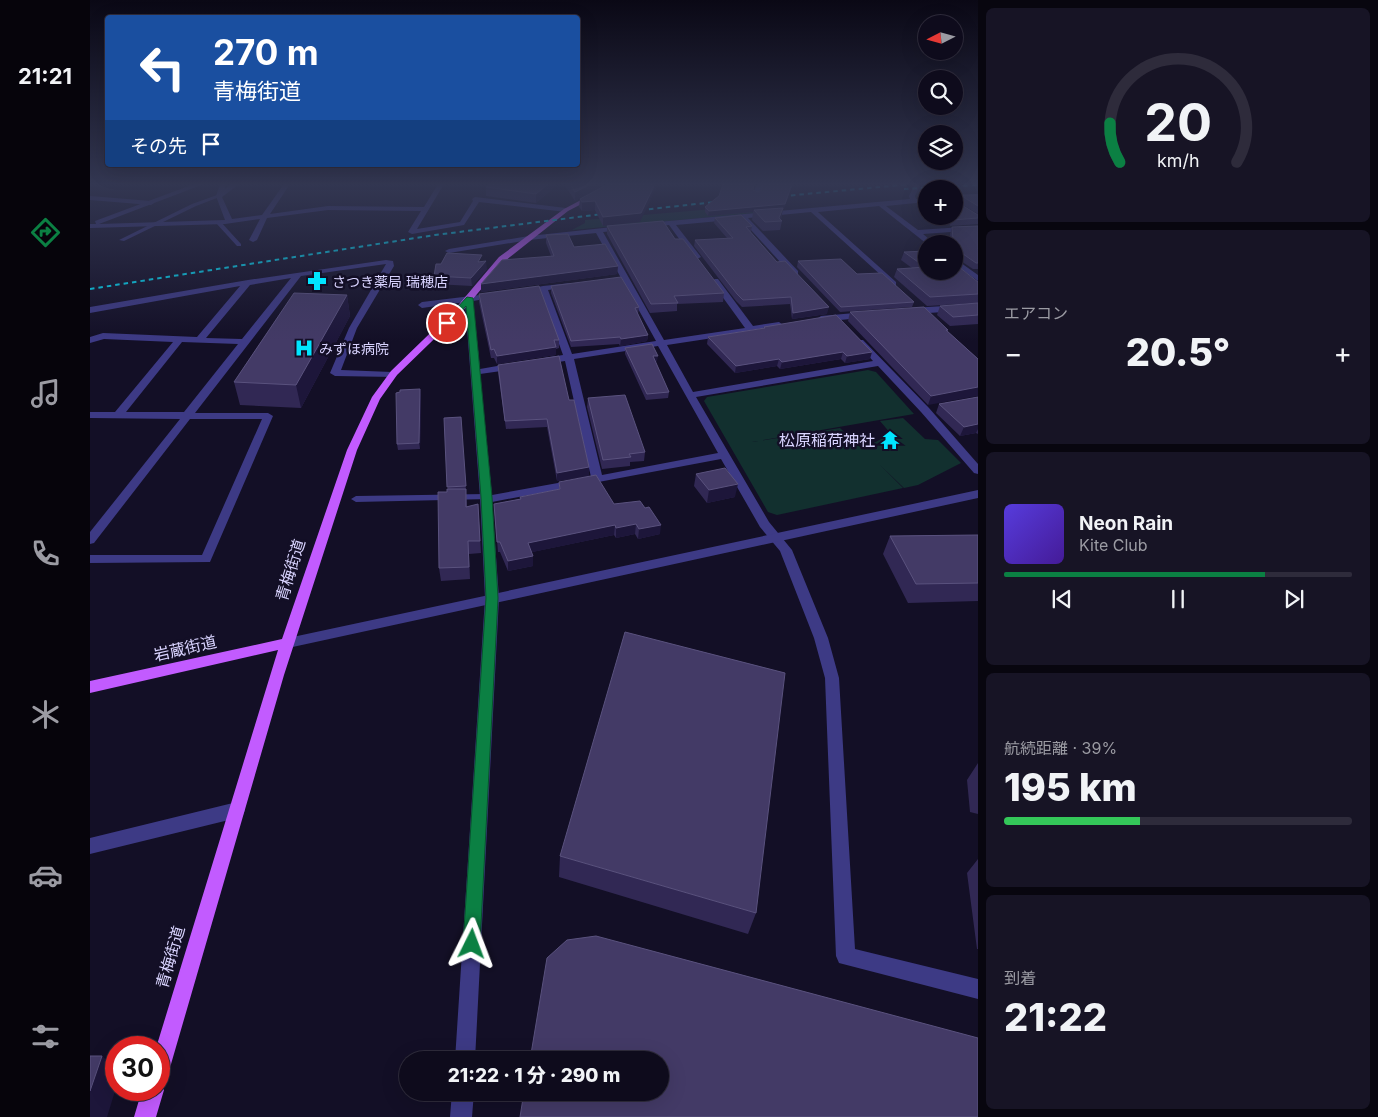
<!DOCTYPE html>
<html lang="ja">
<meta charset="utf-8">
<style>
:root{--surface:#0e0b1c;--page:#171425;--text:#f1f3f6;--muted:#9b9ba3;--line:#2e2b3b;--accent:#0b8043}
body{margin:0;font-family:Inter,"Noto Sans JP",sans-serif;background:var(--page);color:var(--text);height:100vh;display:flex;flex-direction:column;font-size:19px;white-space:nowrap}
*{box-sizing:border-box;margin:0}
p{font-size:16px;color:var(--muted)}
.icon{flex:none;width:28px;height:28px;fill:none;stroke:currentColor;stroke-width:2;stroke-linecap:round;stroke-linejoin:round}
.map{position:relative;flex:1;overflow:hidden}
.panel{display:flex;flex-direction:column;gap:8px;padding:8px;background:#08060f;width:400px}
.panel>*{flex:none}
.banner{position:absolute;left:15px;top:15px;width:475px;height:152px;border-radius:5px;box-shadow:0 5px 20px #0002,0 0 0 1px var(--line);background:#1a4fa0;color:#fff;overflow:hidden}
.needle{width:32px;rotate:264deg}
.controls{position:absolute;left:828px;top:15px;display:grid;gap:10px}
.controls a{display:grid;place-items:center;width:45px;height:45px;border-radius:50%;background:var(--surface);box-shadow:0 5px 20px #0002,0 0 0 1px var(--line);font-size:25px}
.speed{position:absolute;left:15px;top:1036px;display:flex;gap:10px;font-size:25px;font-weight:700;text-align:center}
.speed>*{display:grid;place-content:center;width:65px;height:65px;border-radius:50%;background:var(--surface);box-shadow:0 5px 20px #0002,0 0 0 1px var(--line);line-height:1}
.speed .limit{border:8px solid #d22;background:#fff;color:#111}
.pin{position:absolute;display:grid;place-items:center;width:42px;height:42px;color:#fff;margin:-21px;border:2px solid #fff;border-radius:50%;box-shadow:0 1px 5px #0007}
.me{position:absolute;width:55px;margin:-28px;rotate:3deg;stroke-linejoin:round;filter:drop-shadow(0 0 4px #0008)}
.turn{display:flex;align-items:center;gap:18px;height:105px;padding:0 25px;font-size:22px}
.turn .icon{width:65px;height:65px;stroke-width:2.5}
.turn b{display:block;font-size:35px;line-height:42px}
.then{display:flex;align-items:center;height:48px;padding:0 25px;background:#0003;gap:10px;font-size:19px}
.big{font-size:38px;font-weight:800;line-height:1.1}
.panel .tile{flex:1;display:flex;flex-direction:column;justify-content:center;gap:8px;min-width:0;padding:0 18px;border-radius:8px;background:var(--page)}
.panel .dial{align-items:center;gap:0}
.dial svg{height:130px;overflow:visible;fill:none;stroke:var(--line);stroke-width:7;stroke-linecap:round;text-anchor:middle}
.dial text{fill:var(--text);stroke:none}
.song{display:flex;align-items:center;gap:15px}
.cover{width:60px;height:60px;border-radius:8px;background:linear-gradient(135deg,hsl(250 70% 55%),hsl(260 70% 35%))}
.played{height:5px;border-radius:2px;background:linear-gradient(90deg,var(--accent) 75%,var(--line) 75%)}
.keys{display:flex;justify-content:space-around;direction:ltr}
.heat{display:flex;justify-content:space-between;align-items:center;font-size:28px;direction:ltr}
.charge{height:8px;border-radius:4px;background:linear-gradient(90deg,#34c759 39%,var(--line) 0)}
.trip{position:absolute;left:309px;top:1051px;width:270px;height:50px;border-radius:25px;background:var(--surface);box-shadow:0 5px 20px #0002,0 0 0 1px var(--line);font-weight:800;line-height:50px;text-align:center}
main{display:flex;flex:1;min-height:0}
.tabs{display:flex;flex-direction:column;width:90px;justify-content:space-around;align-items:center;background:#06040b;color:var(--muted)}
.tabs .icon{width:35px;height:35px}
.tabs .current{color:var(--accent)}
.tabs b{font-size:22px;color:var(--text)}
.map>svg:first-child{display:block}
.green{fill:#12302f}
.lines{fill:none;stroke-linecap:round;stroke-linejoin:round}
.service{fill:#3d3a85;fill-rule:evenodd}
.minor{fill:#3d3a85;fill-rule:evenodd}
.tertiary{fill:#3d3a85;fill-rule:evenodd}
.primary{fill:#c25bff;fill-rule:evenodd}
.rail{stroke:#00e5ff;stroke-width:2;stroke-dasharray:4.5 4;stroke-linecap:butt}
.wall{fill:#312854}
.shaded-wall{fill:#1d163a}
.building{fill:#433a66;stroke:#5a527e}
.route{fill:#0b8043;stroke:#07532c}
.labels{text-anchor:middle;dominant-baseline:central;stroke-width:5;stroke-linejoin:round;paint-order:stroke}
.far-poi-label{font-size:14px;fill:#d9d4ff;stroke:#130f26;text-anchor:start}
.poi-label{font-size:16px;fill:#d9d4ff;stroke:#130f26;text-anchor:end}
.street-label{font-size:16px;fill:#d9d4ff;stroke:#130f26}
</style>
<main>
<nav class="tabs">
<b>21:21</b>
<svg class="icon current" aria-label="directions" viewBox="0 0 24 24"><path d="M12 3l9 9-9 9-9-9zM9 14v-3h6M13 9l2 2-2 2"/></svg>
<svg class="icon" aria-label="music" viewBox="0 0 24 24"><path d="M9 18V5l10-2v13"/><circle cx="6" cy="18" r="3"/><circle cx="16" cy="16" r="3"/></svg>
<svg class="icon" aria-label="phone" viewBox="0 0 24 24"><path d="M5 4h4l2 5-3 2q2 4 5 5l2-3 5 2v4C11 20 4 13 5 4z"/></svg>
<svg class="icon" aria-label="climate" viewBox="0 0 24 24"><path d="M12 3v18M4 7l16 10M4 17L20 7"/></svg>
<svg class="icon" aria-label="car" viewBox="0 0 24 24"><path d="M5 17H2v-5l4-1 3-4h7l3 4 3 1v5h-3M9 17h6M6 11h13"/><circle cx="7" cy="17" r="2"/><circle cx="17" cy="17" r="2"/></svg>
<svg class="icon" aria-label="filters" viewBox="0 0 24 24"><path d="M4 7h16M4 17h16"/><circle cx="9" cy="7" r="2"/><circle cx="15" cy="17" r="2"/></svg>
</nav>
<div class="map">
<svg width="888" height="1117" viewBox="0 0 888 1117">
<rect width="100%" height="100%" fill="#130f26"/>
<path class="green" d="M658 206 665 213 482 230 495 223V220Z
M778 370 786 372 824 414 662 442 750 428 772 449 801 434 790 421 813 418 835 439 848 440 871 463 828 485 814 488 790 465 813 488 687 515 678 512 614 401 617 397Z"/>
<g class="lines">
<path class="service" d="M127 195 132 196 106 206 34 241 29 240 102 204Z
M0 196 61 201 64 203 61 205 0 200Z
M126 221H130L151 244V246H147L126 223Z
M396 494 399 495 401 497 399 499 266 502 261 499 266 496Z"/>
<path class="minor" d="M104 184H114L9 224 135 220 126 196 130 184H136L135 189 141 184H149L132 197 142 219 172 215 194 184H200L180 214 238 206 334 207 348 184H354L327 229 370 222 383 201 382 199 385 197 476 208 479 210 476 212 389 202 374 225 322 234 318 232 331 211 238 210 177 218 167 240 163 242 159 240 170 219 135 224 0 228V224H6L5 221Z
M667 184H673L669 193 666 195 663 193Z
M825 184H831L825 196 826 199 836 198V202L796 206 828 230 888 226V230L833 234 845 244H837L789 206 728 212 806 282V286H803L721 212 658 218 708 271V275H702L651 219 586 225 611 257 607 259H604L579 225 557 227 553 225 557 223 820 199 819 196Z
M888 194V198L864 200V196Z
M532 226H535V230L513 232 574 340 655 328 621 281 625 279H628L663 326 689 322 693 325 689 328 577 345 603 392 783 361 766 342 767 340H773L839 408 888 464V474L884 473 831 412 788 366 606 397 679 522 702 550 738 638 749 678 765 949 888 979V999L749 963 746 956 735 678 724 638 690 551 670 527 631 459 402 502 409 598 385 1060H365L395 598 390 497 375 302 332 308 328 305 332 302 406 293 410 295 406 297 383 301 390 369 425 363 430 366 425 369 390 374 402 495 501 477 475 361 454 364 449 361 454 358 473 355 450 291 433 293 429 291 453 286 481 283V287L458 290 482 354 566 341 506 233 439 240 359 253 355 251 359 249 439 236ZM568 346 628 453 512 475 484 359Z
M864 258 888 275V281L864 264Z
M296 260 303 261 304 266 267 328 251 370 302 372 307 375 305 377 245 376 240 373 259 328 296 264 211 276 105 413H178L183 416 120 562 0 563V555H112L172 419H100L4 543 0 544V532L90 419 0 418V412H25L83 342 14 339 0 343V337L13 333 107 337 150 286 0 313V307L158 280ZM201 278 152 339 116 338 160 285ZM92 342 148 344 94 412H36Z
M888 304V310L821 314 817 311 821 308Z
M776 312 780 315 779 317 731 322 727 319 731 316Z
M147 802 153 805 155 810 153 815 147 818 0 854V838Z
M362 1092H384L382 1117H360Z"/>
<path class="tertiary" d="M888 490V498L198 648 193 647 191 643 193 639 198 638Z"/>
<path class="primary" d="M521 184H530L478 211 415 261 371 313 307 375 290 399 267 450 194 675 79 1071 76 1078 69 1081V1048H66L188 650 0 693V681L192 639 257 450 282 397 301 371 365 309 409 257 474 209Z
M69 1082 74 1090 66 1117H44L52 1090H69Z"/>
<path class="rail" d="M814 189 888 185
M684 197 821 184
M542 211 634 201
M0 289 345 235 520 213"/>
</g>
<path class="wall" d="M468 184 446 203 396 196V187Z
M474 184H516L485 201Z
M518 184 550 222 513 226 505 210 492 211 489 207 490 199Z
M665 184 663 190 694 209H693L691 219 692 221 690 230 673 231 662 220 663 212 618 216 615 212V207L629 196Z
M870 195H888V214L868 202Z
M865 201 888 215V224L860 226 859 220 845 221V216H864Z
M625 218 662 226 661 232 687 262 737 314 702 319 700 304 652 307 646 301 604 246 605 240 637 238 624 223Z
M517 226 585 239 634 293 633 302 587 304V311L560 313 517 234Z
M888 226V269H883L865 257 872 264 870 268 888 282V303L837 306 804 277 807 269 822 268 811 260 814 252 864 271V244H861L860 234 862 227Z
M456 235 528 266 527 274 391 292V284L461 256 456 243Z
M392 261 397 269 382 286 345 284 344 276Z
M708 261 767 274 824 302 822 307 750 312 707 267Z
M461 286 549 307 548 314 558 335 557 341 530 346 529 344 481 347 461 293Z
M389 294 469 340V348L466 349V355L407 364 404 358H401L389 302Z
M257 295 260 316 211 408 150 405 144 382Z
M888 303V324L860 326 847 315 850 306Z
M760 312 858 330V332L888 359 838 405 758 321Z
M674 327 780 359 755 363 751 359 690 369 687 366 645 373 617 344 618 337 673 328Z
M535 348 567 361 565 362 579 392 578 398 556 400 535 354Z
M408 365 479 400 499 467V476L467 481 457 427 416 429 408 373Z
M331 395 330 449 308 450 307 444Z
M888 397V434L886 433 870 436 846 413 849 404Z
M498 398 555 452 554 461 540 462V466L512 469 497 407Z
M371 417 377 507 388 504 391 553 379 554 380 579 351 581 349 568 358 489 354 418Z
M606 474 645 497 617 503 604 486Z
M469 482 524 504 570 534 548 539 545 534 526 538 524 535 442 552 443 566 418 571 410 552H408L404 504 430 499V497L469 490Z
M888 535V601L818 603 793 554 800 536Z
M888 763V814L880 812 877 780Z
M470 856 666 913 658 934 469 877Z
M888 859V949H887L877 873Z"/>
<path class="shaded-wall" d="M458 184H468L446 203V194Z
M501 184H516L485 201V192Z
M565 184H568L550 222 513 226V217Z
M703 184 694 209H693L690 221 664 210 663 212 618 216 619 211Z
M505 201V210L492 211V202Z
M396 261 397 269 382 286 381 278Z
M528 266 527 274 391 292V284Z
M257 295 260 316 211 408 206 385Z
M739 307 737 314 702 319 703 313Z
M558 335 557 341 530 346 531 339Z
M466 347V355L407 364V356Z
M753 352 751 359 690 369 692 362Z
M782 352 780 359 755 363 757 356Z
M563 356H568L567 361 562 362Z
M689 359 687 366 645 373 646 366Z
M888 387V396L838 405 841 396Z
M330 389 331 395 330 449 329 443Z
M888 424V429L886 433 870 436 874 427Z
M499 467V476L467 481V473Z
M648 484 645 497 617 503 619 490Z
M546 524 545 534 526 538V528Z
M525 525 524 535 438 553V543Z
M571 525 570 534 548 539 549 529Z
M443 556V566L418 571V561Z
M12 1056 26 1069V1088L17 1117H0V1091Z"/>
<path class="building" d="M400 184H458L446 194 396 187Z
M480 184H501L485 192Z
M518 184H565L551 213 513 217 505 201 492 202 490 199Z
M633 184H664L663 190 668 192 671 190 673 184H702L695 204 619 211 615 207 629 196Z
M870 195H888V206Z
M864 196 865 201 888 215V218L862 220V216H864Z
M693 208 689 218 692 221 675 222 664 210Z
M651 215 662 226 656 227 687 262 695 261 739 307 703 313 701 297 653 300 647 294 605 240 643 238 625 218Z
M573 221 585 239H593L634 293 584 296 588 303 561 304 517 226Z
M888 226V263H886L866 249 865 257 872 264H865L862 227Z
M478 234 484 247 515 244 528 266 391 284 412 260 464 256 456 235Z
M836 251V271H864V263L888 282V294L840 297 807 269 835 267 814 252Z
M357 253 392 255 388 262 396 261 381 278 344 276 346 264H351Z
M751 259 767 274 792 273 824 302 751 307 708 261Z
M531 277 549 307 545 308 558 335 531 339 530 337 481 341 461 286Z
M449 286 469 340H464L466 347 407 356 404 349 401 350 389 294Z
M204 293 257 295 206 385 144 382Z
M888 303V315L863 317 850 306Z
M834 307 858 330H856L888 359V387L841 396 760 312Z
M746 315 782 352 757 356 753 352 692 362 689 359 646 366 618 337 675 328 674 327Z
M562 344 568 356H563L579 392 557 394 535 348Z
M469 356 479 400H484L499 467 467 473 457 419 415 421 408 365Z
M330 389 329 443 307 444 306 393 310 392V390Z
M535 395 555 452 539 454 541 457 513 460 498 398Z
M888 397V424L874 427 849 404Z
M371 417 376 486 357 487 354 418Z
M635 468 648 484 619 490 606 474Z
M506 475 524 504 550 501 555 508 559 507 571 525 549 529 546 524 526 528 525 525 438 543 443 556 418 561 410 542H407L404 504 431 499 430 497 470 489 469 482Z
M357 489H376V507L388 504 390 541H378L379 567 349 568 348 492H357Z
M888 535V583L826 584 800 536Z
M535 632 695 673 666 913 470 856Z
M506 936 888 1038V1117H430L434 1092H570V1060H440L457 958 477 940Z
M0 1056H12L0 1091Z"/>
<linearGradient id="sky" x2="0" y2="1"><stop stop-color="#0a0815"/><stop offset="0.54" stop-color="#333752"/><stop offset="1" stop-color="#333752" stop-opacity="0"/></linearGradient>
<rect width="888" height="341" fill="url(#sky)"/>
<path class="route" d="M377 297 383 298 402 497 408 598 390 944 388 950 382 953 375 950 373 944 396 598 391 497 376 306 360 325 353 323Z"/>
<defs>
<g id="pharmacy-bare" transform="scale(1.5)"><path d="M-2-6h4v4h4v4h-4v4h-4v-4h-4v-4h4Z" fill="#00e5ff" stroke="#130f26" stroke-width="2.5" paint-order="stroke"/></g>
<g id="hospital-bare" transform="scale(1.5)"><path d="M-5-5h3v3.5h4V-5h3V5h-3V1.5h-4V5h-3Z" fill="#00e5ff" stroke="#130f26" stroke-width="2.5" paint-order="stroke"/></g>
<g id="temple-bare" transform="scale(1.5)"><path d="M0-6L5-2H3V0L6.5 2.5H4V6H1.5V3h-3V6H-4V2.5H-6.5L-3 0V-2H-5Z" fill="#00e5ff" stroke="#130f26" stroke-width="2.5" paint-order="stroke"/></g>
</defs>
<g fill-rule="evenodd">
<use href="#pharmacy-bare" x="227" y="281"/>
<use href="#hospital-bare" x="214" y="348"/>
<use href="#temple-bare" x="800" y="440"/>
</g>
<g class="labels">
<g class="far-poi-label">
<text x="242" y="281">さつき薬局 瑞穂店</text>
<text x="229" y="348">みずほ病院</text>
</g>
<g class="poi-label">
<text x="785" y="440">松原稲荷神社</text>
</g>
<g class="street-label">
<text transform="translate(200 570) rotate(-73)">青梅街道</text>
<text transform="translate(95 648) rotate(-13)">岩蔵街道</text>
<text transform="translate(80 957) rotate(-74)">青梅街道</text>
</g>
</g>
</svg>
<div class="controls">
<a><svg class="needle" viewBox="-14 -14 28 28"><path d="M0-13l5 13h-10z" fill="#e53935"/><path d="M0 13l5-13h-10z" fill="#9b9ba3"/></svg></a>
<a><svg class="icon" aria-label="search" viewBox="0 0 24 24"><circle cx="10" cy="10" r="6"/><path d="M15 15l6 6"/></svg></a>
<a><svg class="icon" aria-label="layers" viewBox="0 0 24 24"><path d="M12 4l9 5-9 5-9-5zM3 14l9 5 9-5"/></svg></a>
<a>+</a>
<a>−</a>
</div>
<div class="speed"><div class="limit">30</div></div>
<div class="pin" style="left:357px;top:323px;background:#d93025"><svg class="icon" aria-label="arrive" viewBox="0 0 24 24"><path d="M6 21V4h12l-3 4 3 4H6"/></svg></div>
<svg class="me" style="left:382px;top:944px" viewBox="-20 -20 40 40"><path d="M0-17L14 15 0 8-14 15z" fill="#0b8043" stroke="#fff" stroke-width="4"/></svg>
<div class="trip">21:22 · 1 分 · 290 m</div>
<div class="banner">
<div class="turn"><svg class="icon" aria-label="left" viewBox="0 0 24 24"><path d="M17 20v-9H6M10 6l-5 5 5 5"/></svg><div><b>270 m</b>青梅街道</div></div>
<div class="then">その先<svg class="icon" aria-label="arrive" viewBox="0 0 24 24"><path d="M6 21V4h12l-3 4 3 4H6"/></svg></div>
</div>
</div>
<section class="panel">
<div class="tile dial"><svg viewBox="0 0 100 80">
<path d="M14 69A42 42 0 1 1 86 69"/>
<path d="M14 69A42 42 0 0 1 8 45" stroke="#0b8043"/>
<text x="50" y="56" font-size="32" font-weight="700">20</text>
<text x="50" y="72" font-size="11">km/h</text>
</svg></div>
<div class="tile"><p>エアコン</p>
<div class="heat"><a>−</a><b class="big">20.5°</b><a>+</a></div>
</div>
<div class="tile">
<div class="song"><i class="cover"></i><div><b>Neon Rain</b><p>Kite Club</p></div></div>
<div class="played"></div>
<div class="keys"><svg class="icon" aria-label="previous" viewBox="0 0 24 24"><path d="M18 5L8 12l10 7zM5 5v14"/></svg><svg class="icon" aria-label="pause" viewBox="0 0 24 24"><path d="M8 5v14M16 5v14"/></svg><svg class="icon" aria-label="next" viewBox="0 0 24 24"><path d="M6 5l10 7-10 7zM19 5v14"/></svg></div>
</div>
<div class="tile"><p>航続距離 · 39%</p><b class="big">195 km</b><div class="charge"></div></div>
<div class="tile"><p>到着</p><b class="big">21:22</b></div>
</section>
</main>
